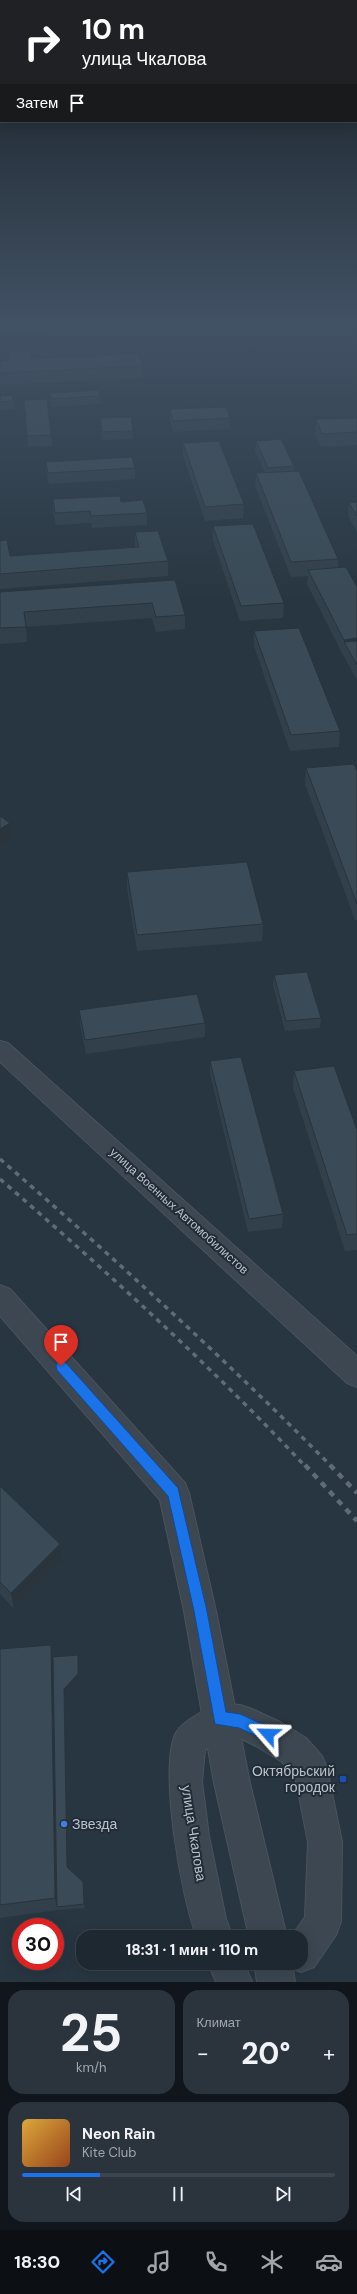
<!DOCTYPE html>
<html lang="ru">
<meta charset="utf-8">
<style>
:root{--surface:#1e2831;--page:#2b343d;--text:#f1f3f6;--muted:#a1a6ab;--line:#3c444d;--accent:#1a73e8}
body{margin:0;font-family:"DM Sans",sans-serif;background:var(--page);color:var(--text);height:100vh;display:flex;flex-direction:column;font-size:15px;white-space:nowrap}
*{box-sizing:border-box;margin:0}
p{font-size:13px;color:var(--muted)}
.icon{flex:none;width:22px;height:22px;fill:none;stroke:currentColor;stroke-width:2;stroke-linecap:round;stroke-linejoin:round}
.map{position:relative;height:1982px;overflow:hidden}
.details{display:flex;flex-direction:column;gap:8px;padding:8px;background:#10161b;flex:1}
.details>*{flex:none}
.hud{position:absolute;left:0px;top:0px;width:357px;height:122px;box-shadow:0 4px 16px #0002,0 0 0 1px var(--line);background:#202124;color:#fff;overflow:hidden}
.speed{position:absolute;left:12px;top:1918px;display:flex;gap:8px;font-size:20px;font-weight:700;text-align:center}
.speed>*{display:grid;place-content:center;width:52px;height:52px;border-radius:50%;background:var(--surface);box-shadow:0 4px 16px #0002,0 0 0 1px var(--line);line-height:1}
.speed .limit{border:6px solid #d22;background:#fff;color:#111}
.pin{position:absolute;display:grid;place-items:center;width:34px;height:34px;color:#fff;margin:-41px -17px;border-radius:50% 50% 50% 0;rotate:-45deg;box-shadow:0 0 4px #0007}
.pin .icon{rotate:45deg}
.me{position:absolute;width:44px;margin:-22px;rotate:295deg;stroke-linejoin:round;filter:drop-shadow(0 0 3px #0008)}
.turn{display:flex;align-items:center;gap:14px;height:84px;padding:0 16px;font-size:18px}
.turn .icon{width:52px;height:52px;stroke-width:2.5}
.turn b{display:block;font-size:28px;line-height:34px}
.then{display:flex;align-items:center;height:38px;padding:0 16px;background:#0003;gap:8px;font-size:15px}
.big{font-size:30px;font-weight:700;line-height:1.1}
.details .tile{flex:1;display:flex;flex-direction:column;justify-content:center;gap:6px;min-width:0;padding:0 14px;border-radius:16px;background:var(--page)}
.details .dial{align-items:center;gap:0}
.dial b{font-size:52px;line-height:1}
.song{display:flex;align-items:center;gap:12px}
.cover{width:48px;height:48px;border-radius:6px;background:linear-gradient(135deg,hsl(40 70% 55%),hsl(20 70% 35%))}
.played{height:4px;border-radius:2px;background:linear-gradient(90deg,var(--accent) 25%,var(--line) 25%)}
.keys{display:flex;justify-content:space-around;direction:ltr}
.heat{display:flex;justify-content:space-between;align-items:center;font-size:22px;direction:ltr}
.details .tiles{flex:1;display:grid;gap:8px;grid-template-columns:1fr 1fr}
.tile:last-child{grid-column:span 2}
.trip{position:absolute;left:76px;top:1930px;width:232px;height:40px;border-radius:16px;background:var(--surface);box-shadow:0 4px 16px #0002,0 0 0 1px var(--line);font-weight:700;line-height:40px;text-align:center}
.tabs{display:flex;height:64px;justify-content:space-around;align-items:center;background:#0c1014;color:var(--muted)}
.tabs .icon{width:28px;height:28px}
.tabs .on{color:var(--accent)}
.tabs b{font-size:18px;color:var(--text)}
.map>svg:first-child{display:block}
.lines{fill:none;stroke-linecap:round;stroke-linejoin:round}
.minor-casing{stroke:#49535e;stroke-width:2}
.tertiary-casing{stroke:#49535e;stroke-width:2}
.minor{fill:#3c4751;fill-rule:evenodd}
.tertiary{fill:#3c4751;fill-rule:evenodd}
.rail-far1{stroke:#5f6c78;stroke-width:3.5;stroke-dasharray:5 5;stroke-linecap:butt}
.rail{stroke:#5f6c78;stroke-width:4.5;stroke-dasharray:6 6;stroke-linecap:butt}
.wall{fill:#32404b}
.shaded-wall{fill:#29343d}
.building{fill:#3a4b57;stroke:#29343d}
.route{fill:#1a73e8;stroke:#114b97}
.transit-dot{fill:#1a4fb4;stroke:#212c37;stroke-width:1.5}
.shop-dot{fill:#3f7fe0;stroke:#212c37;stroke-width:1.5}
.labels{text-anchor:middle;dominant-baseline:central;stroke-width:4;stroke-linejoin:round;paint-order:stroke}
.street-label{font-size:12px;fill:#b9c2cb;stroke:#212c37}
.near-poi-label{font-size:14px;fill:#b9c2cb;stroke:#212c37;text-anchor:end}
.near-street-label{font-size:14px;fill:#b9c2cb;stroke:#212c37}
</style>
<div class="map">
<svg width="357" height="1982" viewBox="0 0 357 1982">
<rect width="100%" height="100%" fill="#283641"/>
<g class="lines">
<g class="minor-casing">
<path id="minor" d="M220 1703 240 1705 252 1709 280 1722 306 1738 322 1756 327 1768 342 1842 341 1922 336 1935 314 1967 301 1972 288 1967 287 1963H301V1937H291L305 1917 308 1842 295 1776 282 1762 256 1746 238 1737 224 1736 205 1750 202 1782 209 1836 226 1919 233 1937H197C182 1902 157 1762 177 1731 183 1721 210 1707 220 1703Z
M208 1963H244L252 1982H216Z"/>
</g>
<g class="tertiary-casing">
<path id="tertiary" d="M0 1041 8 1043 357 1356V1387L347 1383 0 1062Z
M0 1285 10 1289 185 1483 189 1493 216 1611 250 1783 287 1937H249L214 1783 184 1611 160 1500 0 1316Z
M254 1963H292L295 1982H257Z"/>
</g>
<use href="#minor" class="minor"/>
<use href="#tertiary" class="tertiary"/>
<path class="rail-far1" d="M0 1159C114 1258 225 1359 331 1466
M0 1179C106 1271 209 1364 305 1466"/>
<path class="rail" d="M305 1465 357 1521
M330 1465 357 1493"/>
</g>
<path class="wall" d="M0 325H123L0 332Z
M9 352 31 359 142 366V378L0 385V361H10Z
M50 393 100 396 101 404 52 407 50 401Z
M12 395 14 409 0 410V396Z
M24 400 51 435 52 446 28 447Z
M170 409 230 418V429L173 432 170 420Z
M100 418 133 431V439L102 440 101 426Z
M357 418V445L321 447 315 433 316 419Z
M256 441 294 466V471L338 559V568L357 587V680L343 655 307 584 308 576 291 577 255 486 256 473 265 472 255 452Z
M183 443 244 504 243 518 205 521 183 456Z
M46 462 135 468V479L49 484 47 474Z
M53 499 121 502 147 513V525L92 528 91 523 56 525 53 511Z
M357 502V532L348 516 349 503Z
M213 526 284 603 283 618 240 621 213 540Z
M135 532 168 561V576L0 589V541L10 556 135 547Z
M175 580 185 615V629L156 632 152 618 26 627 27 642 0 644V592Z
M254 631 340 731 339 747 290 751 254 646Z
M306 768 357 771V920H355L305 784Z
M127 872 263 924 262 941 137 951 127 888Z
M274 975 321 1018 320 1028 285 1031 273 985Z
M79 1010 205 1023V1037L86 1054 80 1024Z
M210 1061 283 1214 282 1228 248 1232 210 1074Z
M294 1071 357 1130V1250L345 1251 293 1088Z
M0 1486 60 1544 62 1561 14 1609 0 1594Z
M51 1645 53 1657 78 1655V1659L79 1679 65 1693 68 1868 84 1885 85 1908 58 1910 0 1918V1649Z"/>
<path class="shaded-wall" d="M357 638V653L344 642V640Z
M10 823 12 839 0 846V829Z
M60 1544 62 1561 14 1609 11 1593Z
M51 1645 54 1661 57 1907 55 1898Z
M78 1655 79 1679 65 1693 68 1870 67 1867 64 1689Z
M83 1882 84 1885 85 1908 84 1904Z"/>
<path class="building" d="M29 351 31 359 138 354 142 366 0 373V361H10L9 352Z
M98 390 100 396 51 399 50 393Z
M12 395 13 401 0 402V396Z
M47 399 51 435 27 436 24 400Z
M226 407 230 418 173 421 170 409Z
M131 417 133 431 102 432 100 418Z
M357 418V432L322 434 316 419Z
M281 439 294 466 268 468 256 441Z
M219 441 244 504 205 507 183 443Z
M132 457 135 468 48 473 46 462Z
M299 471 338 559 291 562 256 473Z
M120 496 121 502 143 500 147 513 91 516 90 511 55 513 53 499Z
M357 502V516L349 503Z
M253 524 284 603 241 606 213 526Z
M158 531 168 561 0 574V541L7 540 10 556 139 547 135 532Z
M346 567 357 587V638L344 640 308 570Z
M175 580 185 615 156 617 152 603 24 612 26 627 0 628V592Z
M299 628 340 731 291 735 254 631Z
M357 641V665L344 642Z
M354 764 357 771V904L306 768Z
M0 816 10 823 0 829Z
M247 862 263 924 137 935 127 872Z
M307 972 321 1018 286 1021 274 975Z
M197 994 205 1023 85 1040 79 1010Z
M241 1057 283 1214 249 1219 210 1061Z
M334 1066 357 1130V1234L347 1235 294 1071Z
M0 1486 60 1544 11 1593 0 1582Z
M51 1645 55 1898 0 1905V1649Z
M78 1655V1674L64 1689 67 1867 83 1882 84 1904 57 1907 53 1657Z"/>
<linearGradient id="sky" x2="0" y2="1"><stop stop-color="#161e24"/><stop offset="0.54" stop-color="#425265"/><stop offset="1" stop-color="#425265" stop-opacity="0"/></linearGradient>
<rect width="357" height="603" fill="url(#sky)"/>
<path class="route" d="M61 1361 66 1363 178 1488 207 1611 226 1712 240 1714 273 1729 275 1734 273 1739 268 1741 239 1728 215 1724 194 1611 168 1496 57 1370 56 1366 57 1363Z"/>
<rect class="transit-dot" x="339" y="1775" width="8" height="8" rx="2"/>
<circle class="shop-dot" cx="64" cy="1824" r="4"/>
<g class="labels">
<g class="street-label">
<text transform="translate(179 1211) rotate(42)">улица Военных Автомобилистов</text>
</g>
<g class="near-poi-label">
<text x="335" y="1771">Октябрьский<tspan x="335" dy="16">городок</tspan></text>
<text x="72" y="1824" text-anchor="start">Звезда</text>
</g>
<g class="near-street-label">
<text transform="translate(194 1833) rotate(81)">улица Чкалова</text>
</g>
</g>
</svg>
<div class="speed"><div class="limit">30</div></div>
<div class="pin" style="left:61px;top:1366px;background:#d93025"><svg class="icon" aria-label="arrive" viewBox="0 0 24 24"><path d="M6 21V4h12l-3 4 3 4H6"/></svg></div>
<svg class="me" style="left:268px;top:1734px" viewBox="-20 -20 40 40"><path d="M0-17L14 15 0 8-14 15z" fill="#1a73e8" stroke="#fff" stroke-width="4"/></svg>
<div class="trip">18:31 · 1 мин · 110 m</div>
<div class="hud">
<div class="turn"><svg class="icon" aria-label="right" viewBox="0 0 24 24"><path d="M7 20v-9h11M14 6l5 5-5 5"/></svg><div><b>10 m</b>улица Чкалова</div></div>
<div class="then">Затем<svg class="icon" aria-label="arrive" viewBox="0 0 24 24"><path d="M6 21V4h12l-3 4 3 4H6"/></svg></div>
</div>
</div>
<section class="details">
<div class="tiles">
<div class="tile dial"><b>25</b><p>km/h</p></div>
<div class="tile"><p>Климат</p>
<div class="heat"><a>−</a><b class="big">20°</b><a>+</a></div>
</div>
<div class="tile">
<div class="song"><i class="cover"></i><div><b>Neon Rain</b><p>Kite Club</p></div></div>
<div class="played"></div>
<div class="keys"><svg class="icon" aria-label="previous" viewBox="0 0 24 24"><path d="M18 5L8 12l10 7zM5 5v14"/></svg><svg class="icon" aria-label="pause" viewBox="0 0 24 24"><path d="M8 5v14M16 5v14"/></svg><svg class="icon" aria-label="next" viewBox="0 0 24 24"><path d="M6 5l10 7-10 7zM19 5v14"/></svg></div>
</div>
</div>
</section>
<nav class="tabs">
<b>18:30</b>
<svg class="icon on" aria-label="directions" viewBox="0 0 24 24"><path d="M12 3l9 9-9 9-9-9zM9 14v-3h6M13 9l2 2-2 2"/></svg>
<svg class="icon" aria-label="music" viewBox="0 0 24 24"><path d="M9 18V5l10-2v13"/><circle cx="6" cy="18" r="3"/><circle cx="16" cy="16" r="3"/></svg>
<svg class="icon" aria-label="phone" viewBox="0 0 24 24"><path d="M5 4h4l2 5-3 2q2 4 5 5l2-3 5 2v4C11 20 4 13 5 4z"/></svg>
<svg class="icon" aria-label="climate" viewBox="0 0 24 24"><path d="M12 3v18M4 7l16 10M4 17L20 7"/></svg>
<svg class="icon" aria-label="car" viewBox="0 0 24 24"><path d="M5 17H2v-5l4-1 3-4h7l3 4 3 1v5h-3M9 17h6M6 11h13"/><circle cx="7" cy="17" r="2"/><circle cx="17" cy="17" r="2"/></svg>
</nav>
